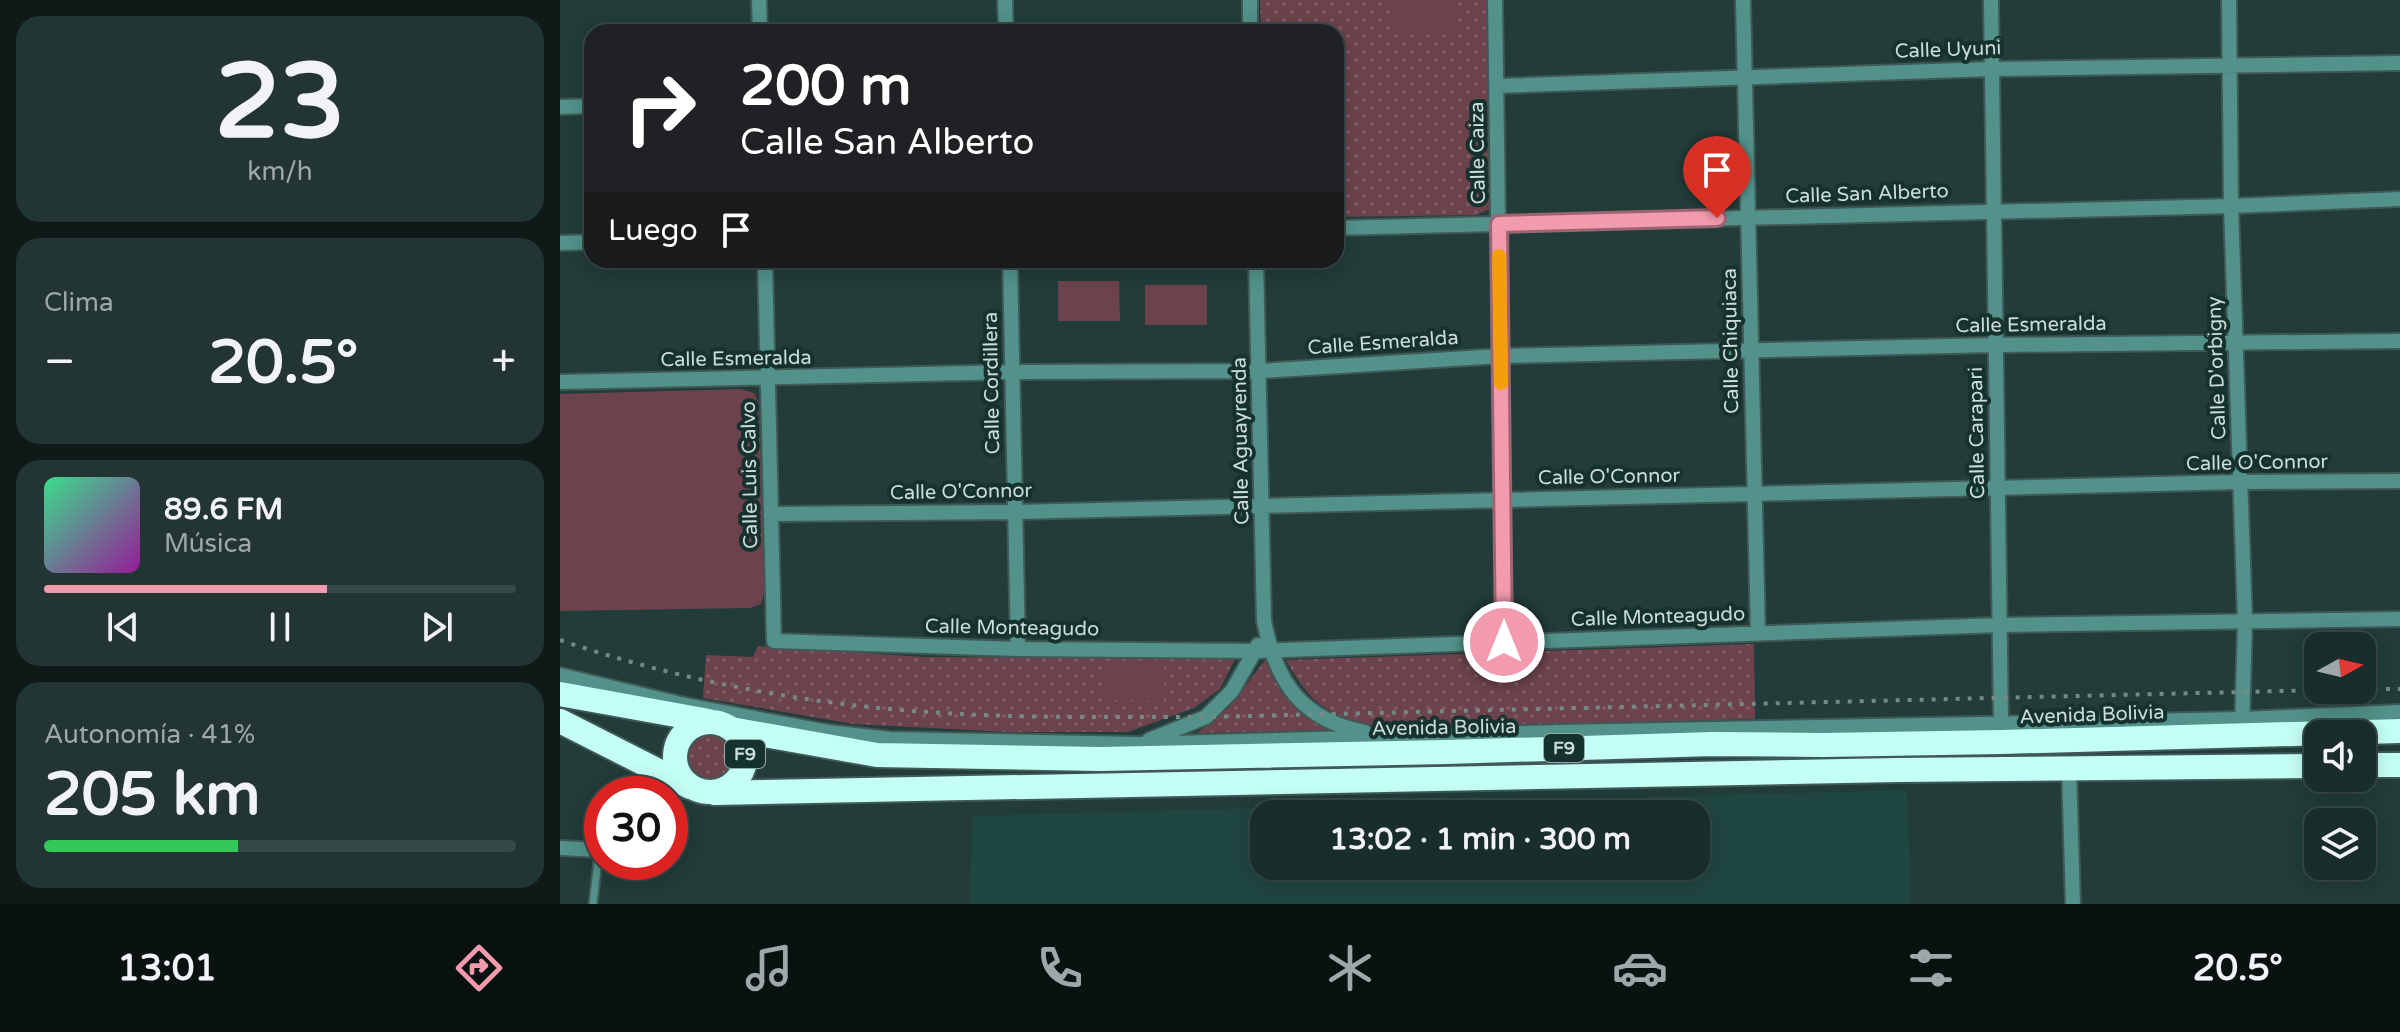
<!DOCTYPE html>
<html lang="es">
<meta charset="utf-8">
<style>
:root{--surface:#192d2b;--page:#223533;--text:#f1f3f6;--muted:#9fa8a9;--line:#374947;--accent:#f29aae}
body{margin:0;font-family:"Varela Round",sans-serif;background:var(--page);color:var(--text);height:100vh;display:flex;flex-direction:column;font-size:30px;white-space:nowrap}
*{box-sizing:border-box;margin:0}
p{font-size:26px;color:var(--muted)}
.icon{flex:none;width:44px;height:44px;fill:none;stroke:currentColor;stroke-width:2;stroke-linecap:round;stroke-linejoin:round}
.map{position:relative;flex:1;overflow:hidden}
.side{display:flex;flex-direction:column;gap:16px;padding:16px;background:#0e1918;width:560px}
.side>*{flex:none}
.guide{position:absolute;left:24px;top:24px;width:760px;height:244px;border-radius:24px;box-shadow:0 4px 20px #0003,0 0 0 2px var(--line);background:#202124;color:#fff;overflow:hidden}
.needle{width:52px;rotate:82deg}
.fabs{position:absolute;left:1744px;top:632px;display:grid;gap:16px}
.fabs a{display:grid;place-items:center;width:72px;height:72px;border-radius:16px;background:var(--surface);box-shadow:0 4px 20px #0003,0 0 0 2px var(--line);font-size:40px}
.speed{position:absolute;left:24px;top:776px;display:flex;gap:16px;font-size:40px;font-weight:700;text-align:center}
.speed>*{display:grid;place-content:center;width:104px;height:104px;border-radius:50%;background:var(--surface);box-shadow:0 4px 20px #0003,0 0 0 2px var(--line);line-height:1}
.speed .limit{border:12px solid #d22;background:#fff;color:#111}
.pin{position:absolute;display:grid;place-items:center;width:68px;height:68px;color:#fff;margin:-82px -34px;border-radius:50% 50% 50% 0;rotate:-45deg;box-shadow:0 0 8px #0007}
.pin .icon{rotate:45deg}
.me{position:absolute;width:88px;margin:-44px;rotate:0deg;stroke-linejoin:round;filter:drop-shadow(0 0 6px #0008)}
.turn{display:flex;align-items:center;gap:28px;height:168px;padding:0 24px;font-size:36px}
.turn .icon{width:104px;height:104px;stroke-width:2.5}
.turn b{display:block;font-size:56px;line-height:68px}
.then{display:flex;align-items:center;height:76px;padding:0 24px;background:#0003;gap:16px;font-size:30px}
.big{font-size:60px;font-weight:700;line-height:1.1}
.side .card{flex:1;display:flex;flex-direction:column;justify-content:center;gap:12px;min-width:0;padding:0 28px;border-radius:24px;background:var(--page)}
.side .dial{align-items:center;gap:0}
.dial b{font-size:104px;line-height:1}
.song{display:flex;align-items:center;gap:24px}
.cover{width:96px;height:96px;border-radius:12px;background:linear-gradient(135deg,hsl(150 70% 55%),hsl(300 70% 35%))}
.played{height:8px;border-radius:4px;background:linear-gradient(90deg,var(--accent) 60%,var(--line) 60%)}
.keys{display:flex;justify-content:space-around;direction:ltr}
.heat{display:flex;justify-content:space-between;align-items:center;font-size:44px;direction:ltr}
.charge{height:12px;border-radius:6px;background:linear-gradient(90deg,#34c759 41%,var(--line) 0)}
.trip{position:absolute;left:690px;top:800px;width:460px;height:80px;border-radius:24px;background:var(--surface);box-shadow:0 4px 20px #0003,0 0 0 2px var(--line);font-weight:700;line-height:80px;text-align:center}
.tabs{display:flex;height:128px;justify-content:space-around;align-items:center;background:#0a1211;color:var(--muted)}
.tabs .icon{width:56px;height:56px}
.tabs .current{color:var(--accent)}
.tabs b{font-size:36px;color:var(--text)}
main{display:flex;flex:1;min-height:0}
.map>svg:first-child{display:block}
.built{fill:#204642;fill-rule:evenodd}
.green{fill:url(#green-dots)}
.pitch{fill:#6c434c}
.lines{fill:none;stroke-linecap:round;stroke-linejoin:round}
.lane-casing{stroke:#405956;stroke-width:11}
.street-casing{stroke:#405956;stroke-width:18}
.highway-casing{stroke:#405956;stroke-width:28}
.lane{stroke:#52928a;stroke-width:7}
.street{stroke:#52928a;stroke-width:14}
.highway{stroke:#c4fff6;stroke-width:24}
.rail{stroke:#758a87;stroke-width:4;stroke-dasharray:4 8;stroke-linecap:butt}
.route-casing{stroke:#9d6471;stroke-width:20}
.route{stroke:#f29aae;stroke-width:14}
.slow{stroke:#f59e0b;stroke-width:14}
.labels{text-anchor:middle;dominant-baseline:central;stroke-width:8;stroke-linejoin:round;paint-order:stroke}
.shield{fill:#16322e;stroke:#95a9a6;stroke-width:2}
.shield-label{font-size:18px;font-weight:bold;fill:#ccdcd9}
.street-label{font-size:20px;fill:#ccdcd9;stroke:#16322e}
</style>
<main>
<section class="side">
<div class="card dial"><b>23</b><p>km/h</p></div>
<div class="card"><p>Clima</p>
<div class="heat"><a>−</a><b class="big">20.5°</b><a>+</a></div>
</div>
<div class="card">
<div class="song"><i class="cover"></i><div><b>89.6 FM</b><p>Música</p></div></div>
<div class="played"></div>
<div class="keys"><svg class="icon" aria-label="previous" viewBox="0 0 24 24"><path d="M18 5L8 12l10 7zM5 5v14"/></svg><svg class="icon" aria-label="pause" viewBox="0 0 24 24"><path d="M8 5v14M16 5v14"/></svg><svg class="icon" aria-label="next" viewBox="0 0 24 24"><path d="M6 5l10 7-10 7zM19 5v14"/></svg></div>
</div>
<div class="card"><p>Autonomía · 41%</p><b class="big">205 km</b><div class="charge"></div></div>
</section>
<div class="map">
<svg width="1840" height="904" viewBox="0 0 1840 904">
<defs>
<pattern id="green-dots" width="8" height="8" patternUnits="userSpaceOnUse" patternTransform="scale(2)"><rect width="8" height="8" fill="#6c434c"/><path d="M2 2h.1M6 6h.1" fill="none" stroke="#805e65" stroke-width="1.8" stroke-linecap="round"/></pattern>
</defs>
<rect width="100%" height="100%" fill="#213c39"/>
<path class="built" d="M1347 790 1351 904H410L412 816ZM704 814H1136V866H704Z"/>
<path class="green" d="M700 0H929L934 199 930 209 916 215 776 217V32H701Z
M1194 644 1195 719 828 729C773 717 754 711 726 660Z
M198 646 363 657 675 659 660 689 634 708 568 732H448L293 724 143 698 146 655 193 657Z
M706 659 721 692 767 730 637 733 668 708Z
M125 758a24 24 0 1 1 48 0a24 24 0 1 1-48 0Z"/>
<path class="pitch" d="M833 0H894L895 35H833Z
M498 281H559L560 321H498Z
M585 285H647V325H585Z
M181 389 194 393 199 403 205 591 201 604 190 608 0 611V394Z
M604 660V701L543 700V661Z"/>
<g class="lines">
<g class="lane-casing">
<path id="lane" d="M33 904 39 851"/>
</g>
<g class="street-casing">
<path id="street" d="M199 0 200 32
M445 0 446 32
M690 0V32
M935 0 944 642
M1183 0 1198 634
M1431 0 1441 722
M1669 0 1671 206 1685 622 1682 727
M937 86 1432 69 1840 63
M0 107 32 106
M776 228 1671 206 1840 199
M0 243 32 242
M205 260 214 641 458 649 697 651 1440 625 1840 619
M450 260 458 649
M696 260 704 621C716 682 741 720 805 732
M0 382 453 372 700 371 940 356 1436 345 1840 341
M211 514 454 512 1680 482 1840 481
M0 675 125 705 268 732 330 739 577 744 997 732 1682 719 1840 712
M589 740 646 717 672 691 698 645
M1509 768 1513 904
M86 794 92 767
M0 848 42 850"/>
</g>
<g class="highway-casing">
<path id="highway" d="M0 694 149 721
M0 721 130 787
M115 757a35 35 0 1 1 70 0a35 35 0 1 1-70 0Z
M171 729 317 755 540 759 886 752 1153 744 1262 745 1441 742 1840 731
M1802 765H1840
M155 793 1337 770 1758 766"/>
</g>
<use href="#lane" class="lane"/>
<use href="#street" class="street"/>
<use href="#highway" class="highway"/>
<path class="rail" d="M0 640C100 674 205 696 310 707 421 719 534 717 646 717L1764 690
M1802 689H1840"/>
</g>
<g class="lines">
<g class="route-casing">
<path id="route" d="M944 642 939 224 1157 218"/>
</g>
<use href="#route" class="route"/>
<path class="slow" d="M939 256 941 383"/>
</g>
<g class="labels">
<g class="shield">
<rect x="984" y="734" width="40" height="28" rx="6"/>
<rect x="165" y="740" width="40" height="28" rx="6"/>
</g>
<g class="shield-label">
<text x="1004" y="748">F9</text>
<text x="185" y="754">F9</text>
</g>
<g class="street-label">
<text transform="translate(1388 50) rotate(-2)">Calle Uyuni</text>
<text transform="translate(918 153) rotate(-91)">Calle Caiza</text>
<text transform="translate(1307 194) rotate(-2)">Calle San Alberto</text>
<text transform="translate(1471 325) rotate(-1)">Calle Esmeralda</text>
<text transform="translate(1171 341) rotate(-91)">Calle Chiquiaca</text>
<text transform="translate(823 343) rotate(-4)">Calle Esmeralda</text>
<text transform="translate(176 359) rotate(-1)">Calle Esmeralda</text>
<text transform="translate(1657 368) rotate(-92)">Calle D'orbigny</text>
<text transform="translate(432 383) rotate(-91)">Calle Cordillera</text>
<text transform="translate(1417 433) rotate(-91)">Calle Carapari</text>
<text transform="translate(681 441) rotate(-91)">Calle Aguayrenda</text>
<text transform="translate(1697 463) rotate(-1)">Calle O'Connor</text>
<text transform="translate(190 475) rotate(-91)">Calle Luis Calvo</text>
<text transform="translate(1049 477) rotate(-1)">Calle O'Connor</text>
<text transform="translate(401 492) rotate(-1)">Calle O'Connor</text>
<text transform="translate(1098 617) rotate(-2)">Calle Monteagudo</text>
<text transform="translate(452 628) rotate(1)">Calle Monteagudo</text>
<text transform="translate(1532 715) rotate(-2)">Avenida Bolivia</text>
<text transform="translate(884 728) rotate(-1)">Avenida Bolivia</text>
</g>
</g>
</svg>
<div class="fabs">
<a><svg class="needle" viewBox="-14 -14 28 28"><path d="M0-13l5 13h-10z" fill="#e53935"/><path d="M0 13l5-13h-10z" fill="#9fa8a9"/></svg></a>
<a><svg class="icon" aria-label="sound" viewBox="0 0 24 24"><path d="M4 9h4l5-4v14l-5-4H4zM17 9q2 3 0 6"/></svg></a>
<a><svg class="icon" aria-label="layers" viewBox="0 0 24 24"><path d="M12 4l9 5-9 5-9-5zM3 14l9 5 9-5"/></svg></a>
</div>
<div class="speed"><div class="limit">30</div></div>
<div class="pin" style="left:1157px;top:218px;background:#d93025"><svg class="icon" aria-label="arrive" viewBox="0 0 24 24"><path d="M6 21V4h12l-3 4 3 4H6"/></svg></div>
<svg class="me" style="left:944px;top:642px" viewBox="-20 -20 40 40"><circle r="17" fill="#f29aae" stroke="#fff" stroke-width="3"/><path d="M0-11L8 9 0 5-8 9z" fill="#fff"/></svg>
<div class="trip">13:02 · 1 min · 300 m</div>
<div class="guide">
<div class="turn"><svg class="icon" aria-label="right" viewBox="0 0 24 24"><path d="M7 20v-9h11M14 6l5 5-5 5"/></svg><div><b>200 m</b>Calle San Alberto</div></div>
<div class="then">Luego<svg class="icon" aria-label="arrive" viewBox="0 0 24 24"><path d="M6 21V4h12l-3 4 3 4H6"/></svg></div>
</div>
</div>
</main>
<nav class="tabs">
<b>13:01</b>
<svg class="icon current" aria-label="directions" viewBox="0 0 24 24"><path d="M12 3l9 9-9 9-9-9zM9 14v-3h6M13 9l2 2-2 2"/></svg>
<svg class="icon" aria-label="music" viewBox="0 0 24 24"><path d="M9 18V5l10-2v13"/><circle cx="6" cy="18" r="3"/><circle cx="16" cy="16" r="3"/></svg>
<svg class="icon" aria-label="phone" viewBox="0 0 24 24"><path d="M5 4h4l2 5-3 2q2 4 5 5l2-3 5 2v4C11 20 4 13 5 4z"/></svg>
<svg class="icon" aria-label="climate" viewBox="0 0 24 24"><path d="M12 3v18M4 7l16 10M4 17L20 7"/></svg>
<svg class="icon" aria-label="car" viewBox="0 0 24 24"><path d="M5 17H2v-5l4-1 3-4h7l3 4 3 1v5h-3M9 17h6M6 11h13"/><circle cx="7" cy="17" r="2"/><circle cx="17" cy="17" r="2"/></svg>
<svg class="icon" aria-label="filters" viewBox="0 0 24 24"><path d="M4 7h16M4 17h16"/><circle cx="9" cy="7" r="2"/><circle cx="15" cy="17" r="2"/></svg>
<b>20.5°</b>
</nav>
